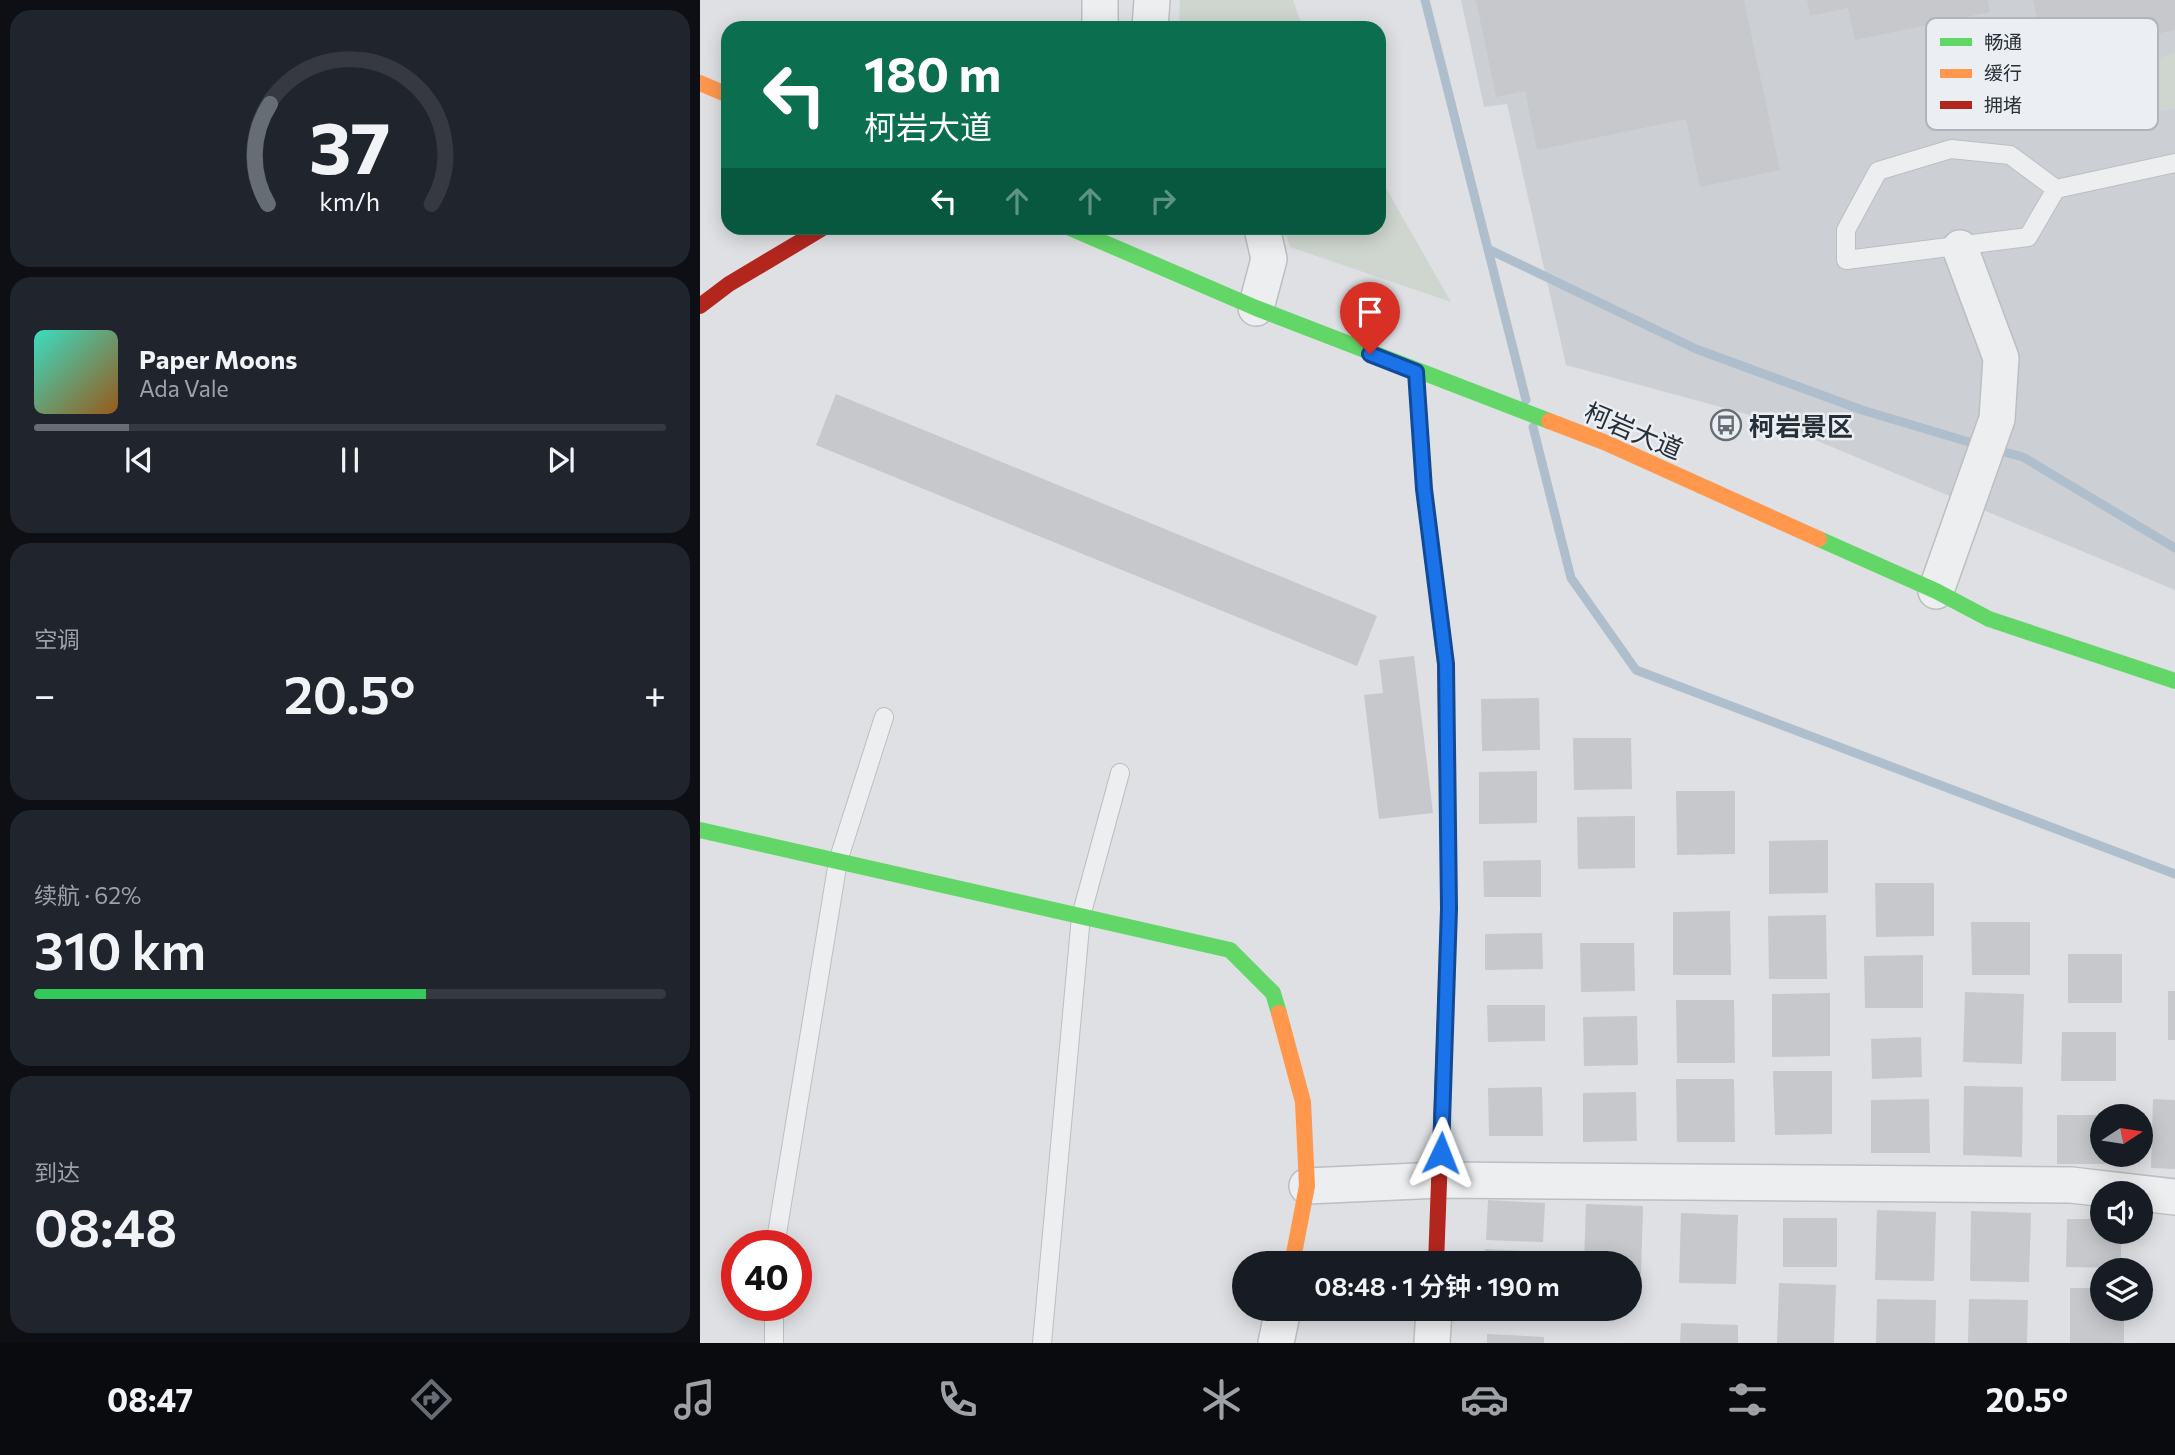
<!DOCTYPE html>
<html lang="zh">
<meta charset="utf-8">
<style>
:root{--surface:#171b24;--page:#20242c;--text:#f1f3f6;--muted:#9ea1a6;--line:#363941;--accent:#676d74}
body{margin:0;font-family:Commissioner,"Noto Sans SC",sans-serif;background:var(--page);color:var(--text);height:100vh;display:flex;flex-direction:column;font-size:26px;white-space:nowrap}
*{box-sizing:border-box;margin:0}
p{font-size:23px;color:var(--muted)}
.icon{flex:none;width:38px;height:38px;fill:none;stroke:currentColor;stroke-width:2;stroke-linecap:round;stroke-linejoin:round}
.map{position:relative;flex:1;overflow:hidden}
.side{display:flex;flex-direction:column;gap:10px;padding:10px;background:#0d0f14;width:700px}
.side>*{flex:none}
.top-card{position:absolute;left:21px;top:21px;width:665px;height:214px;border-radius:21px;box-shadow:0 4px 18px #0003;background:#0b6e4f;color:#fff;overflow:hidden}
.needle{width:46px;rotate:78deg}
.buttons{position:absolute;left:1390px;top:1104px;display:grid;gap:14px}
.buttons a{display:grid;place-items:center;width:63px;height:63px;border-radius:50%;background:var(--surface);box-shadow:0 4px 18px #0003;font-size:35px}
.speed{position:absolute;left:21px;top:1230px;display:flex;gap:14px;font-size:35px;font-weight:700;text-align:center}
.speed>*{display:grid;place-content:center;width:91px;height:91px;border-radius:50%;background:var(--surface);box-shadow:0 4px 18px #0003;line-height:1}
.speed .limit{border:10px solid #d22;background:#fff;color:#111}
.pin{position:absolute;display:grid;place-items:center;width:60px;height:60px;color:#fff;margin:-72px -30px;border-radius:50% 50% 50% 0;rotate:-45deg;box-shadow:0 0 7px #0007}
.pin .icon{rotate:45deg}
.me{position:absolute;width:77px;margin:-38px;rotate:2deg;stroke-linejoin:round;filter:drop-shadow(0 0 5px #0008)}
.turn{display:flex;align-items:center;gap:24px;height:147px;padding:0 28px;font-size:32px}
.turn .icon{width:91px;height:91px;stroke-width:2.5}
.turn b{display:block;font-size:49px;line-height:60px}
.lanes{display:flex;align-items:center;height:66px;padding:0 28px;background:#0003;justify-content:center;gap:35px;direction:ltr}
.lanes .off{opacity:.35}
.big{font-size:52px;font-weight:600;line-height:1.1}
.side .tile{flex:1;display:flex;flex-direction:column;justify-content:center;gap:10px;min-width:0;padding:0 24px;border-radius:21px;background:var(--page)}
.side .dial{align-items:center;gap:0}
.dial svg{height:182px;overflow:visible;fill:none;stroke:var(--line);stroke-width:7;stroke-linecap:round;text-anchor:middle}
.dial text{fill:var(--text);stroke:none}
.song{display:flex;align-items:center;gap:21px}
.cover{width:84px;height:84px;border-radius:10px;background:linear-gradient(135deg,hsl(170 70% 55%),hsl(30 70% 35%))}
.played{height:7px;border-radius:4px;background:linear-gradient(90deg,var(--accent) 15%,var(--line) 15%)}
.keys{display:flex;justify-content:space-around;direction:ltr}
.heat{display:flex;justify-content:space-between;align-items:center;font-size:38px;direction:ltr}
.charge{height:10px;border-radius:5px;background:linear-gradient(90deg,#34c759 62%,var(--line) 0)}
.trip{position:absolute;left:532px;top:1251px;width:410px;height:70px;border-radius:35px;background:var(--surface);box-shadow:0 4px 18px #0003;font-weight:600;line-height:70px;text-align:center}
.menu{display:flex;height:112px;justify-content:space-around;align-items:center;background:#090b0e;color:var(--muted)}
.menu .icon{width:49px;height:49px}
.menu .active{color:var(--accent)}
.menu b{font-size:32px;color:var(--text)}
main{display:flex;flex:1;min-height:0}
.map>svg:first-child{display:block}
.built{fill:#ccd0d5}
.green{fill:#cfd6cf}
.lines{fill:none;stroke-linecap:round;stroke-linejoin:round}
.stream{stroke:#aebecc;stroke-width:9}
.building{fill:#c6c8cb}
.lane-casing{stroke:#bcbec1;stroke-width:20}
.street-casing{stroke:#bcbec1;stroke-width:38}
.lane{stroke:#edeeef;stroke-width:18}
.street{stroke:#edeeef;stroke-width:35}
.fast{stroke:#63d668;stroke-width:16}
.slow{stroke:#ff974d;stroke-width:16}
.jam{stroke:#b3261e;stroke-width:16}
.route-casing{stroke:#114b97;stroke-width:18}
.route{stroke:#1a73e8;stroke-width:12}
.labels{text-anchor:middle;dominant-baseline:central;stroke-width:5;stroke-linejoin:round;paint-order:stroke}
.poi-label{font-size:26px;font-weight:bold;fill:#272f39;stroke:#ebeff3;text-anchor:start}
.street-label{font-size:26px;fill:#272f39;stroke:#ebeff3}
.key{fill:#ebeff3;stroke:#b0b5bb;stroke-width:2}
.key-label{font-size:19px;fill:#272f39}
</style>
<main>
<section class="side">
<div class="tile dial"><svg viewBox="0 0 100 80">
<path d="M14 69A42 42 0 1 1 86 69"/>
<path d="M14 69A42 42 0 0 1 15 25" stroke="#676d74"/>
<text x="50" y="56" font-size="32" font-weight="700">37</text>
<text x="50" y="72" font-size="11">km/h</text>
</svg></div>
<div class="tile">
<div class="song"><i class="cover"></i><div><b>Paper Moons</b><p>Ada Vale</p></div></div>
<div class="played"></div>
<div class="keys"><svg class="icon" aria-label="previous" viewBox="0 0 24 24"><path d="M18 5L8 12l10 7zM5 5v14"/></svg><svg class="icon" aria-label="pause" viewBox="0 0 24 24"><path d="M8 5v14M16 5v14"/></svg><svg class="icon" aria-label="next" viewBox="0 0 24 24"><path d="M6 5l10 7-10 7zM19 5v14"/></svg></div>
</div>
<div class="tile"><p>空调</p>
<div class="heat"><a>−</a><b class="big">20.5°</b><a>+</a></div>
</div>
<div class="tile"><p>续航 · 62%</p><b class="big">310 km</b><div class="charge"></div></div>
<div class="tile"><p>到达</p><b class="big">08:48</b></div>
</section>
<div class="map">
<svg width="1475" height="1343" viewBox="0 0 1475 1343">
<rect width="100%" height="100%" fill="#dee0e3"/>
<path class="built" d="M761 0H1475V590L1065 419 866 365 807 104 784 107Z"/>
<path class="green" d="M480 0H593L603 28H479Z
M1475 52V108L1419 120 1420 76Z
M679 176 751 302 590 247 584 228H679Z"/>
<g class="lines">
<path class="stream" d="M725 0 826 400
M788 249 996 349 1162 410 1279 445
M833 427 871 578 936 670 1475 874
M1293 449 1323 457 1475 548"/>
</g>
<path class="building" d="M776 0H1044L1080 170 1000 187 986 119 837 150 825 91 796 97Z
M1107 0H1288L1290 12 1155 40 1148 8 1110 16Z
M1333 0H1475V30L1345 57Z
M136 394 677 616 657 666 116 445Z
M714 656 733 813 679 819 664 695 683 693 679 660Z
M839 698 840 750 782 751 781 699Z
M873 738H931L932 789 874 790Z
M837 771V823L779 824V772Z
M976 791H1035V854L977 855Z
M935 816V868L878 869 877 817Z
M1128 840V893L1069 894V841Z
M841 860V897H784L783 861Z
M1175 883H1234V936L1176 937Z
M1030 911 1031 975H973V912Z
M1126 915 1127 979H1069L1068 916Z
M1271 922H1330V975H1272Z
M842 933 843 969 785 970V934Z
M880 943H934L935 991 881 992Z
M1368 954H1422V1003H1368Z
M1223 955V1008H1165L1164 956Z
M1468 991H1475V1040H1468Z
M1265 992 1324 994 1322 1064 1263 1062Z
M1130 993V1056L1072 1057V994Z
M976 1000H1034L1035 1063H977Z
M787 1005H845V1041L788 1042Z
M937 1016 938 1065 884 1066 883 1017Z
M1362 1032H1416V1081H1361Z
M1221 1037 1222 1077 1172 1079 1171 1039Z
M1073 1071H1132V1134L1075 1135Z
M976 1079H1034L1035 1142H977Z
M1264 1086 1323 1087 1322 1157 1263 1155Z
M842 1087 843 1136H789L788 1088Z
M936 1092 937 1141 883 1142V1093Z
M1229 1099 1230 1153H1171V1100Z
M1453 1099 1475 1100V1169L1451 1168Z
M1357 1115H1402V1155H1411V1164H1357Z
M788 1200 845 1203 843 1242 786 1240Z
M886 1204 943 1206 941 1275H929V1264H884Z
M1177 1210 1236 1212 1234 1281 1175 1280Z
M1271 1211 1331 1213 1329 1282 1270 1281Z
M981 1213 1038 1215 1036 1284 979 1283Z
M1083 1218H1137V1267H1083Z
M1367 1219H1402V1232H1421V1268L1366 1267Z
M785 1249 843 1252 842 1264H785Z
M1079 1283 1136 1285 1134 1343H1077Z
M1370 1288H1402V1309H1424V1343H1370Z
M1177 1299 1236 1300 1235 1343H1176Z
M1269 1299 1328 1300 1327 1343H1268Z
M783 1309H840L839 1320 782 1318Z
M981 1323 1038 1325V1343H980Z
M787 1334 844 1337V1343H787Z"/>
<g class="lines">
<g class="lane-casing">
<path id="lane" d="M1356 189 1310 155 1251 149 1178 171 1146 230V260L1328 237 1356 189 1475 163
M75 1246 138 861 184 717
M74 1306V1343
M342 1343 381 916 420 773"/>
</g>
<g class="street-casing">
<path id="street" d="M400 28V0
M450 28 452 0
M556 308 569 259 562 228
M1236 591 1297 419 1301 358 1260 248
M607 1186 740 1180 1371 1185 1475 1197
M576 1343 583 1309
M732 1343 734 1309"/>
</g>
<use href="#lane" class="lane"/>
<use href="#street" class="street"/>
<path class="fast" d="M370 228 556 308 849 421
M1119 539 1236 591 1289 619 1475 681
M0 830 530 950 573 993 579 1013"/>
<path class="slow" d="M0 83 28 95
M716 372 724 489 745 664 748 830
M849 421 904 442 1119 539
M579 1013 603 1102 607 1186 592 1264"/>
<path class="jam" d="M0 306 29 284 123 228
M736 1264 749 909 748 830"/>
</g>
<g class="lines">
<g class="route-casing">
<path id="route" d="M670 354 716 372 724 489 746 664 749 909 741 1153"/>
</g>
<use href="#route" class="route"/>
</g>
<defs>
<g id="bus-ring" transform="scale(1.575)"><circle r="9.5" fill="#ebeff3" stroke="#676d74" stroke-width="1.5"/><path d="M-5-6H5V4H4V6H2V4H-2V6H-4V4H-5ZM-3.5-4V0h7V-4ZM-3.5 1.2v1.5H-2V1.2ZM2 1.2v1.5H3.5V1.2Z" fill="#676d74"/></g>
</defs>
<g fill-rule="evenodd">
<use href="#bus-ring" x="1026" y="425"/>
</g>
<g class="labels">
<g class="poi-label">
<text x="1049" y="425">柯岩景区</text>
</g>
<g class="street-label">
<text transform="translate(934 430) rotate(23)">柯岩大道</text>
</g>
</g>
<rect x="1226" y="18" width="232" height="112" rx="10" class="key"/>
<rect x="1240" y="38" width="32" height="8" fill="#63d668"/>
<rect x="1240" y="69" width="32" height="9" fill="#ff974d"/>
<rect x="1240" y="101" width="32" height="8" fill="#b3261e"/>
<g class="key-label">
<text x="1284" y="49">畅通</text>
<text x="1284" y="80">缓行</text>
<text x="1284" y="112">拥堵</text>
</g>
</svg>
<div class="buttons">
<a><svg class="needle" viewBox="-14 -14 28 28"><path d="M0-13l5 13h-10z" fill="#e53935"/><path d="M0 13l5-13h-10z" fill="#9ea1a6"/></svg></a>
<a><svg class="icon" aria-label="sound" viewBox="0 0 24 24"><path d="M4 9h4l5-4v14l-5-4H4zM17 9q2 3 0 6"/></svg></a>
<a><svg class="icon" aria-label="layers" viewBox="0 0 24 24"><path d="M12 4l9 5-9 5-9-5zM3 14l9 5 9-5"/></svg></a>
</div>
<div class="speed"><div class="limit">40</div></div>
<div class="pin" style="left:670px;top:354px;background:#d93025"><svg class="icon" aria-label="arrive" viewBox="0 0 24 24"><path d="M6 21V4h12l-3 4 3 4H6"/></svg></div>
<svg class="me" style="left:741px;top:1153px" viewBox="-20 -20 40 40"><path d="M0-17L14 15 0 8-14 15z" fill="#1a73e8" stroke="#fff" stroke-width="4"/></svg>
<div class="trip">08:48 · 1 分钟 · 190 m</div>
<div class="top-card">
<div class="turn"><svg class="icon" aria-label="left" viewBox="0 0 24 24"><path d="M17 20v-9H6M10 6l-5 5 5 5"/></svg><div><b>180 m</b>柯岩大道</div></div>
<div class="lanes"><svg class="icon" aria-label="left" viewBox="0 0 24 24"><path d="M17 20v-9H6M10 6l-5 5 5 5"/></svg><svg class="icon off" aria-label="ahead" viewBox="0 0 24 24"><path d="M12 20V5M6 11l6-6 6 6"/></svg><svg class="icon off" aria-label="ahead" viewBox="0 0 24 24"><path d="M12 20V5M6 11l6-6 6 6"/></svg><svg class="icon off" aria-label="right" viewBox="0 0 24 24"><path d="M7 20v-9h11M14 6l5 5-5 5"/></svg></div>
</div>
</div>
</main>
<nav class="menu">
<b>08:47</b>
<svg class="icon active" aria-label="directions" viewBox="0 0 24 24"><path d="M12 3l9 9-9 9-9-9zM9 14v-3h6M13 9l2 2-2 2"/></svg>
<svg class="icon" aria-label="music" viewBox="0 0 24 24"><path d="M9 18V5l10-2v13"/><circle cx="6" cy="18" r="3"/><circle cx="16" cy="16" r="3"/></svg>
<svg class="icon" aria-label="phone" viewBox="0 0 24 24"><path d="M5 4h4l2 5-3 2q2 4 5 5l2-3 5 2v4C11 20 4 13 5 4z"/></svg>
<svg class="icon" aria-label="climate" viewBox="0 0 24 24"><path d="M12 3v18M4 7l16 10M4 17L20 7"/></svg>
<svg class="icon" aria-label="car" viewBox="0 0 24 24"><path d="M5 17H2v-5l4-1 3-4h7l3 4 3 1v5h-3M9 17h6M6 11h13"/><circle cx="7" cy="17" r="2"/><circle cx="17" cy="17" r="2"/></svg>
<svg class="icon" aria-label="filters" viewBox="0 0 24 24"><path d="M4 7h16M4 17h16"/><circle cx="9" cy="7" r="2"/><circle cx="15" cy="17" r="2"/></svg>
<b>20.5°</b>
</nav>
